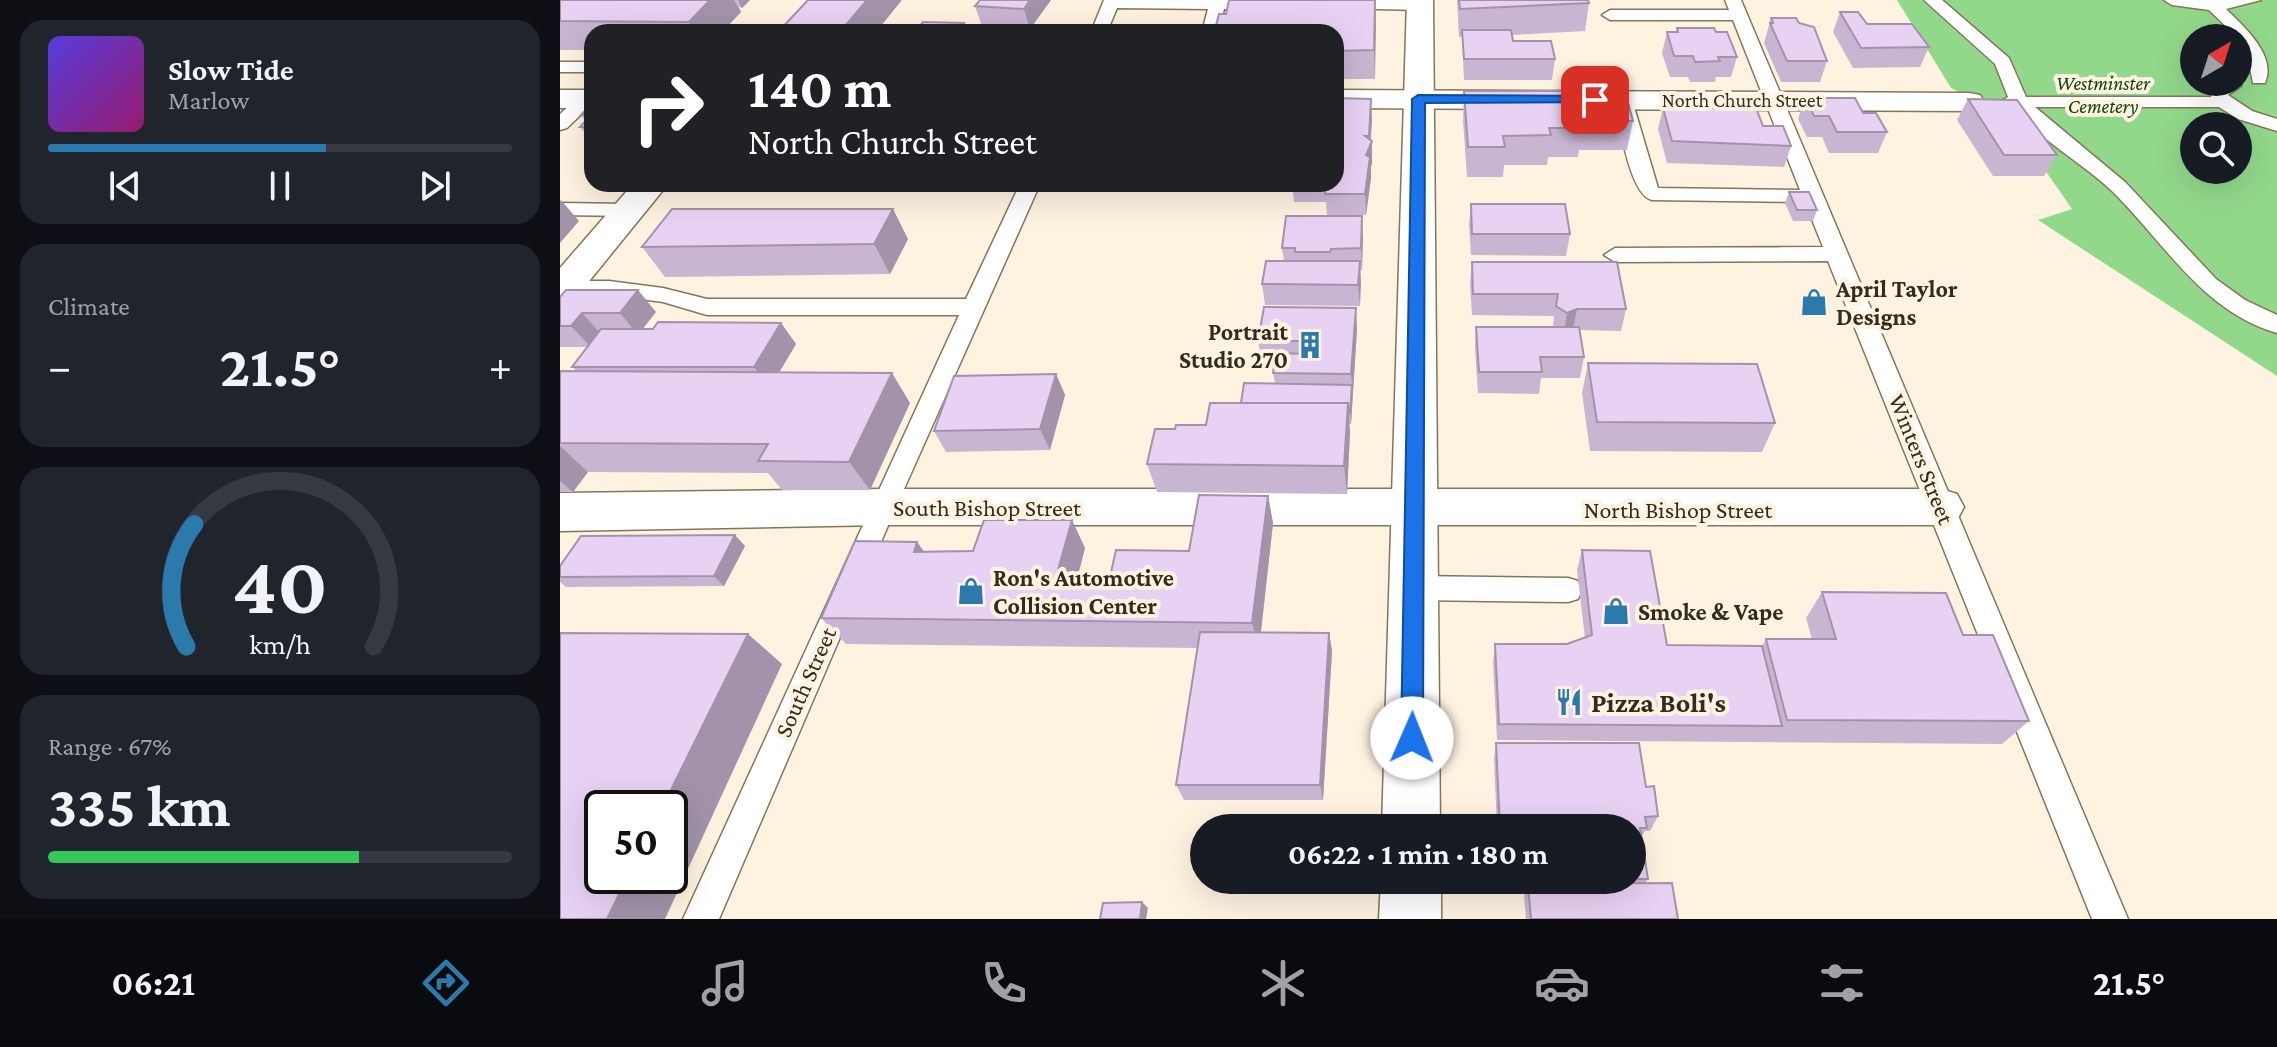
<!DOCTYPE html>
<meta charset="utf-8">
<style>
:root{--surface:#171b24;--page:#20242c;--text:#f1f3f6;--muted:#9ea1a6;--line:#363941;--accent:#2c79ab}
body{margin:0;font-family:"Crimson Pro",serif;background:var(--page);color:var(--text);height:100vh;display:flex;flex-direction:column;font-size:30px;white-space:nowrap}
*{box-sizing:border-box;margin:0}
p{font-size:26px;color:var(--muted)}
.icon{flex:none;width:44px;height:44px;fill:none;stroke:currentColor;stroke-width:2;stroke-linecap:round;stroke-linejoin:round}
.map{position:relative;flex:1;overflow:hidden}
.panel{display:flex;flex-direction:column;gap:20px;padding:20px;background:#0d0f14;width:560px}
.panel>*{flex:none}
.guide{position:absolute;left:24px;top:24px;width:760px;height:168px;border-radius:24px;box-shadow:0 8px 32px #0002;background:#202124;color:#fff;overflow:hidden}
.needle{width:52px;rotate:39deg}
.buttons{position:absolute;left:1620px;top:24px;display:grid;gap:16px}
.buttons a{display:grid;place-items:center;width:72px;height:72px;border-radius:50%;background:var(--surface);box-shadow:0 8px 32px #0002;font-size:40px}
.speed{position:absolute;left:24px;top:790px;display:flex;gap:16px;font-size:40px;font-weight:700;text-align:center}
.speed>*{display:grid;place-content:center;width:104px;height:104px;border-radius:50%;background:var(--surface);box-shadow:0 8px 32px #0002;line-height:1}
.speed .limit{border:4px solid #111;border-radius:12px;background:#fff;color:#111}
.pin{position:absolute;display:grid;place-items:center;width:68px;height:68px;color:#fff;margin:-34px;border-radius:16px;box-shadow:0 4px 12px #0006}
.me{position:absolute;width:88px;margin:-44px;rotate:1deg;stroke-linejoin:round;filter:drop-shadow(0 0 6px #0008)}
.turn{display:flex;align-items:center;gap:28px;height:168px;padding:0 32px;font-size:36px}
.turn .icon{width:104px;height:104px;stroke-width:2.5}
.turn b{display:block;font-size:56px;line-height:68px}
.big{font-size:60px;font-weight:700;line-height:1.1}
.panel .widget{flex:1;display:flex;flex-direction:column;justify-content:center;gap:12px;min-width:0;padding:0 28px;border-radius:24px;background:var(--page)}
.panel .dial{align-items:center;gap:0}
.dial svg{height:208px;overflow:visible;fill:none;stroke:var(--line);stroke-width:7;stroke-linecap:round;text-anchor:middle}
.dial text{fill:var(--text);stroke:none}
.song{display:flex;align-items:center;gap:24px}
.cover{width:96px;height:96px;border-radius:12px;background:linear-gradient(135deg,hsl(250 70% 55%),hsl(320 70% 35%))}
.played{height:8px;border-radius:4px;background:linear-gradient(90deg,var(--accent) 60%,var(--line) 60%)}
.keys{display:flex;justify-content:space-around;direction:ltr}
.heat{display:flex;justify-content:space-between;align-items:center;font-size:44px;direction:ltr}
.charge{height:12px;border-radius:6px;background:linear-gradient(90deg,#34c759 67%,var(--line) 0)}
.trip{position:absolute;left:630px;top:814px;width:456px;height:80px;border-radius:40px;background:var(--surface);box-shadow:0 8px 32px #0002;font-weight:700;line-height:80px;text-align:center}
.tab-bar{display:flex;height:128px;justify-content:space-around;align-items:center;background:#090b0e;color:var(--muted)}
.tab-bar .icon{width:56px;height:56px}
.tab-bar .current{color:var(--accent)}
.tab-bar b{font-size:36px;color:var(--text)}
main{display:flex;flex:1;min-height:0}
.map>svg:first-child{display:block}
.green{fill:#91d88b;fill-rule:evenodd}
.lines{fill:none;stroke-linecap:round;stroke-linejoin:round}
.service-casing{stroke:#867558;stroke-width:3}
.minor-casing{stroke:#867558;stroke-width:3}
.tertiary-casing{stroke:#867558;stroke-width:3}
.secondary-casing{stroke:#867558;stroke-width:3}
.service{fill:#fff;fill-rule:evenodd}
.minor{fill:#fff;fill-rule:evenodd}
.tertiary{fill:#fff;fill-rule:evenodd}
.secondary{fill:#fff;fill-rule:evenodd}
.wall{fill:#c8b5d2}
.shaded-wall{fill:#a293ab}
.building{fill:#e8d2f4;stroke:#a293ab;stroke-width:2}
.route{fill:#1a73e8;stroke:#114b97;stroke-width:2}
.labels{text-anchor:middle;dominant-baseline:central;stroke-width:8;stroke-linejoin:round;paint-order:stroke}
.far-park-label{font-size:20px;font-style:italic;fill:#124310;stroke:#fef3e0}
.far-street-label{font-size:20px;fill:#322b1f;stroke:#fef3e0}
.poi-label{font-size:24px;font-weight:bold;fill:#322b1f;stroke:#fef3e0;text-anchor:start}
.street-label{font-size:24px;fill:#322b1f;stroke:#fef3e0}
.near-poi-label{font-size:28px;font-weight:bold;fill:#322b1f;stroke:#fef3e0;text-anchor:start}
</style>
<main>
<section class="panel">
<div class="widget">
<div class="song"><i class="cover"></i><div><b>Slow Tide</b><p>Marlow</p></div></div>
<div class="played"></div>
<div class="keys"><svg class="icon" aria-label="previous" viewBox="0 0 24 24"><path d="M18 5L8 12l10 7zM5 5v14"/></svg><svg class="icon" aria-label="pause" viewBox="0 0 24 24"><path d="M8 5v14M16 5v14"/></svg><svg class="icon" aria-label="next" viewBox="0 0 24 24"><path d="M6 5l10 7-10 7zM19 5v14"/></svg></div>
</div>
<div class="widget"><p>Climate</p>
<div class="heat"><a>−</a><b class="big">21.5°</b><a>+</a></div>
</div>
<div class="widget dial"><svg viewBox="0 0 100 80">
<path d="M14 69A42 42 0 1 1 86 69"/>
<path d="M14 69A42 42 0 0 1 17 22" stroke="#2c79ab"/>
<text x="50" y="56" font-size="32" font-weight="700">40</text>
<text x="50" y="72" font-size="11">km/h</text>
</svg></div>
<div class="widget"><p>Range · 67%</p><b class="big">335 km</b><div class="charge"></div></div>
</section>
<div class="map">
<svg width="1717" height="919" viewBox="0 0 1717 919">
<rect width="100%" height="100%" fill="#fef3e0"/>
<path class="green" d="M1337 0H1717V376L1478 220 1512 209 1448 117 1391 88ZM1634 38H1678V82H1634ZM1634 126H1678V170H1634Z"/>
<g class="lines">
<g class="service-casing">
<path id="service" d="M544 0H703L711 5 703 10 664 9 658 32H642L648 9 557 8 547 32H531Z
M782 0H860L868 5 860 10 776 8 774 5Z
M1165 0H1181L1568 919H1532L1268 261 1055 262 1044 255 1055 248 1263 247 1245 202 1092 200C1069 194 1060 123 1054 100L1063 95 1072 100 1098 188 1240 190 1173 20H1050L1042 15 1050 10H1169Z
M1364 0H1382L1449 58 1466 97H1651L1655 85 1678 82V77L1681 78V86L1668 95 1692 111 1717 119V131L1678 119 1659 107H1475L1565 182 1656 279 1685 300 1717 315V333C1643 312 1604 242 1552 191 1532 172 1507 156 1485 138 1470 125 1462 111 1443 106L1440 102 1448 97 1435 64Z
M1604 0H1701L1666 9C1684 27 1717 55 1705 83H1693L1688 58 1678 38 1649 10 1612 5Z
M0 62H32V72H0Z
M21 95H32V104L7 128 0 130V114Z
M460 184H480L336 507 159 919H123L399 315H147L103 302 49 295H3L0 281H49L103 288 147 299H406Z
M0 203 68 204 78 210 68 216 0 215Z
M854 576 1008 578 1018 581 1022 590 1018 599 1008 602 854 600 844 597 840 588 844 579Z"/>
</g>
<g class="minor-casing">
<path id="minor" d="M0 90H32V108H0Z
M776 90 1409 93 1420 95 1424 102 1420 109 1409 111 776 108Z
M322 489H1381L1397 494 1404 507 1397 520 1381 525H322L0 531V493Z"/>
</g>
<g class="tertiary-casing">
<path id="tertiary" d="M73 184H108L13 301 0 305V268Z"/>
</g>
<g class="secondary-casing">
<path id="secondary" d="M847 0H873L880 828H822Z
M821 880H881V919H819Z"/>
</g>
<use href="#service" class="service"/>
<use href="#minor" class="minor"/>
<use href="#tertiary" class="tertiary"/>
<use href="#secondary" class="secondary"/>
</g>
<path class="wall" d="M0 0H190L182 8 179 7 181 12 162 32H32V50H0Z
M491 0 470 29 422 26 415 6Z
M815 0V79H776V32H631L656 31 655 29Z
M897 0H1028L1029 3 1025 31 952 35 953 41 995 59 992 80H904L902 37H899Z
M1280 12 1307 24 1369 47 1360 67 1293 68 1273 32Z
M1211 18 1239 23 1267 61 1260 82H1221L1204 43Z
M1117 28 1156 32 1177 57 1171 77H1156L1155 82H1130L1128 77H1110L1102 53 1107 32H1116Z
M904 91 1073 121 1067 150H1019L1018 157H988L987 165H944L943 177H907L903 120Z
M1245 98 1303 113 1327 132 1318 153H1269L1262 137H1247L1238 119Z
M1408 99 1497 155 1484 176H1433L1397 120Z
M32 103V142L20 127 26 121 21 115Z
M1103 108 1203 126 1231 146 1224 167 1107 163 1098 129Z
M812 120 811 141 812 163 811 167V178L806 215H767L766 202H734L732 184H776Z
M1229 192 1257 210 1253 221H1233L1225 203Z
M911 204 1010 234 1006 256 911 255 909 225Z
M803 237 802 270H800V306L705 305 702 284 724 261 722 248Z
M348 239 330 274 105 277 82 247Z
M912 262 1066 309 1061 331 1020 330 1024 357 1020 378H981L979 394 918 393 915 348 916 327H993L994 316 912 315 910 283Z
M0 297 96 312 82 329 221 323 236 344 219 372 350 403 310 490H222L208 473 28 472 13 492H0V371H17L12 367 28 347H0Z
M797 329 791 424H789L790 432 787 494 597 492 587 464 615 429 646 425 681 403 715 384 713 373 715 362H702L698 341Z
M1028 363 1215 423 1202 452 1030 451 1022 393Z
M496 374 505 395 490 450 386 452 374 431Z
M708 496 713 523 701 632 769 633 772 651 763 800H624L616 785 638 648 286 644 261 618 364 551 525 548 517 577H550L629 551Z
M185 546 164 586 6 587 0 582V566Z
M1022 550 1107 645 1202 646 1206 639H1252L1246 618 1262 592 1403 635 1469 721 1442 744 937 740 933 662 935 644H1007L1025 638 1017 570Z
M936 743 1086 787 1098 816 1090 831H1085L1081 837 1088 879 1085 883 1118 919H966L964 896 966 892H940L939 880H1072V828H937L934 759Z"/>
<path class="shaded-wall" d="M150 0H174L181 12 162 32H135L129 22Z
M178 0H190L182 8Z
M307 0H342L316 32H280Z
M470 0H491L470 29 464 9Z
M815 0 816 24 815 79 814 50Z
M404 23 408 32H398Z
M811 99 812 120 810 144 812 141V163L811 167V178L806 215 805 194 806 155 809 147Z
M1 200 19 221 0 243V201Z
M333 209 348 239 330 274 314 244Z
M802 216 803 237 802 270 801 248Z
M800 261 801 283 800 306 798 285Z
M78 290 96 312 78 335 60 313Z
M796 308 797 329 791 424 790 413 792 387 791 374Z
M1017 309 1013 330 1004 334 1007 313Z
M22 313 41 334 31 347 11 326Z
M221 323 236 344 210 388 194 367Z
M332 373 350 403 310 490 289 462Z
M496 374 505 395 490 450 480 429Z
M788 403 790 432 787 494 784 466Z
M0 446 28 472 13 492 0 481Z
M708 496 713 523 699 648 692 623Z
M512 520 525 548 511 603 496 577Z
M175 535 185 546 164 586 154 576Z
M357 542 377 569 354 552Z
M769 633 772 651 763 800 760 785Z
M188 634 222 664 105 919H47L68 876H110V808H102Z
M582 902 588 908 586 919H580Z"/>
<path class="building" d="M0 0H150L129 22 0 21Z
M248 0H307L280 32H218Z
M420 0H470L464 9 415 6Z
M669 0H815L814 50 776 51V32H661L662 28 655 29 659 14H666Z
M899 0H1028L1029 3 900 9Z
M1280 12H1298L1307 24H1352L1369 47 1301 48Z
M1211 18H1236L1239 23 1254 27 1267 61H1227L1210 23H1213Z
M363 22 404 23 398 32H355Z
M1117 28H1154L1156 32H1167L1177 57H1158L1160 61 1135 62 1133 56H1114L1107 32H1118Z
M301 30H349L347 32H300Z
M902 30H951L953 41H991L995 59H904Z
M904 91H1065L1073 121H1021L1023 128H989L991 135 943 136 945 147H908Z
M776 98 811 99 809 136H805L812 141 806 155 810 157 805 194H765L766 184H776Z
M1245 98H1295L1303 113H1316L1327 132H1277L1269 116H1254Z
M1408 99 1457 100 1497 155H1444Z
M32 103V127H20L32 114 21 115Z
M1103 108H1196L1203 126H1223L1231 146 1112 141Z
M1229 192H1249L1257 210H1237Z
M911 204H1005L1010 234H912Z
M112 209H333L314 244 82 247Z
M726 216H802L801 248 771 249 770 252H735V248H722Z
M706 261H800L798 285 702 284Z
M912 262H1057L1066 309H1017L1007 313 996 306 998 294H913Z
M6 290H78L60 313H22L11 326H0V297Z
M704 307 796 308 791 374 713 373 716 353 748 354 749 341H698Z
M98 322 221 323 194 367H12L41 329H93Z
M916 327H1019L1024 357H980L982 372H919Z
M1028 363 1197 364 1215 423 1037 422Z
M0 371 332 373 289 462 198 461 208 444 0 443Z
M496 374 480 429 374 431 394 376Z
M684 383 792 385 790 413H789L788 403H681Z
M650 403H788L784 466 587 464 595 429H615L616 425H646Z
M639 495 708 496 692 623 261 618 295 541 357 542 354 552 413 551 424 520H512L496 577H550L556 550 629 551Z
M175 535 154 576 0 577V566L21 536Z
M1022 550 1090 551 1107 645 1202 646 1222 726 939 724 935 644H1007L1032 635Z
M1262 592 1386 593 1403 635H1433L1469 721 1227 720 1206 639H1276Z
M640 632 769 633 760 785H616Z
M0 633 188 634 102 808H42V876H68L47 919H0Z
M936 743H1079L1086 787 1094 786 1098 816 1085 817 1087 828H1080L1088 879H1072V828H940Z
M1112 883 1118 919H971L968 884Z
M582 902 580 919H540L543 903Z"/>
<path class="route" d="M1035 96 1041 100 1039 102 865 103 863 738 860 746 852 749 844 746 841 738 852 99 858 95Z"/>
<defs>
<g id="shop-bare" transform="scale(2.16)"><path d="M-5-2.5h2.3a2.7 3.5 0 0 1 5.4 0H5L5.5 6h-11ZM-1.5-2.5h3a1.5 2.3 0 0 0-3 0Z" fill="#2c79ab" stroke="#fef3e0" stroke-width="2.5" paint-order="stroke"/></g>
<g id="building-bare" transform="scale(2.16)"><path d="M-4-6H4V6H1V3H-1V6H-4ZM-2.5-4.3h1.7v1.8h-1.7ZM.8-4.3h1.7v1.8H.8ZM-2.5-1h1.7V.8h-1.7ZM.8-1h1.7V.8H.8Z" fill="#2c79ab" stroke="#fef3e0" stroke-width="2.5" paint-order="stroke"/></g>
<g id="restaurant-bare" transform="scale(2.16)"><path d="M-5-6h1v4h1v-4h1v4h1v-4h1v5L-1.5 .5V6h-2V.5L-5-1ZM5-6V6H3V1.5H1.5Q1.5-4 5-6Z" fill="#2c79ab" stroke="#fef3e0" stroke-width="2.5" paint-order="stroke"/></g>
</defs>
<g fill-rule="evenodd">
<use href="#shop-bare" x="1254" y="302"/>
<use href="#building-bare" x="750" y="345"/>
<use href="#shop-bare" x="411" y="591"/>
<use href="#shop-bare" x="1056" y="611"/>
<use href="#restaurant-bare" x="1009" y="702"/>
</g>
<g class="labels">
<g class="far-park-label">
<text x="1543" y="83">Westminster<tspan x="1543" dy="23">Cemetery</tspan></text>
</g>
<g class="far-street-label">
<text x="1182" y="100">North Church Street</text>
</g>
<g class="poi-label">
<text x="1276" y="288">April Taylor<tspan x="1276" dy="28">Designs</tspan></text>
<text x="728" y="331" text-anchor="end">Portrait<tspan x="728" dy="28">Studio 270</tspan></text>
<text x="433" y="577">Ron's Automotive<tspan x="433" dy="28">Collision Center</tspan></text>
<text x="1078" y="611">Smoke &amp; Vape</text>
</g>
<g class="street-label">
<text transform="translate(1362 459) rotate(68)">Winters Street</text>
<text x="427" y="507">South Bishop Street</text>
<text x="1118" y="509">North Bishop Street</text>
<text transform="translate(245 682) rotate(-66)">South Street</text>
</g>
<g class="near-poi-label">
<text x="1031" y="702">Pizza Boli's</text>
</g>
</g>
</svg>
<div class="buttons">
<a><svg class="needle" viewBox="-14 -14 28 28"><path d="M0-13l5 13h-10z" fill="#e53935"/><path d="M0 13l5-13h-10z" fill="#9ea1a6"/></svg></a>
<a><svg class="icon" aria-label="search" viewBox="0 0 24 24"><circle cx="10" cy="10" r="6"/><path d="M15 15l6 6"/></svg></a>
</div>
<div class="speed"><div class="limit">50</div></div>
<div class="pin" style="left:1035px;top:100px;background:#d93025"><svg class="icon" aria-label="arrive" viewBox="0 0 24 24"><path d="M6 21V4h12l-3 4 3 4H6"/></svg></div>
<svg class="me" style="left:852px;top:738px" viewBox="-20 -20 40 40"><circle r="19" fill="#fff"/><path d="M0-13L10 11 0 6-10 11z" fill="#1a73e8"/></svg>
<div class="trip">06:22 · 1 min · 180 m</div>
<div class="guide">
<div class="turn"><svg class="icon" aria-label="right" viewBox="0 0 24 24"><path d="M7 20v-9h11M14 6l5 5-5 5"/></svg><div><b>140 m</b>North Church Street</div></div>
</div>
</div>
</main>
<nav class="tab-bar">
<b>06:21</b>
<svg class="icon current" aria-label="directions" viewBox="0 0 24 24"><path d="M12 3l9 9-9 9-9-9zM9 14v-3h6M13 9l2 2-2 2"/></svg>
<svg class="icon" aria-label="music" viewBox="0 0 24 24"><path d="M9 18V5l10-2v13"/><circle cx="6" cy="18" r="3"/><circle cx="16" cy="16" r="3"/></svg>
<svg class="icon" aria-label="phone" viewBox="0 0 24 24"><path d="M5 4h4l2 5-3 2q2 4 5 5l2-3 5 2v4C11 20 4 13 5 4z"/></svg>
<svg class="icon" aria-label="climate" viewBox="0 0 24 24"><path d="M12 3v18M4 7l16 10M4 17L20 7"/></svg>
<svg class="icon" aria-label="car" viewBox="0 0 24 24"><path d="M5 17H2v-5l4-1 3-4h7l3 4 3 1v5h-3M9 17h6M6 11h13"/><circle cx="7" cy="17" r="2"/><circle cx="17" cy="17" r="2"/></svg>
<svg class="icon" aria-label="filters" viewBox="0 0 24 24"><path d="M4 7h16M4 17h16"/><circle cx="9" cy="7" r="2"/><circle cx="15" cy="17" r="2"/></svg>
<b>21.5°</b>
</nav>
